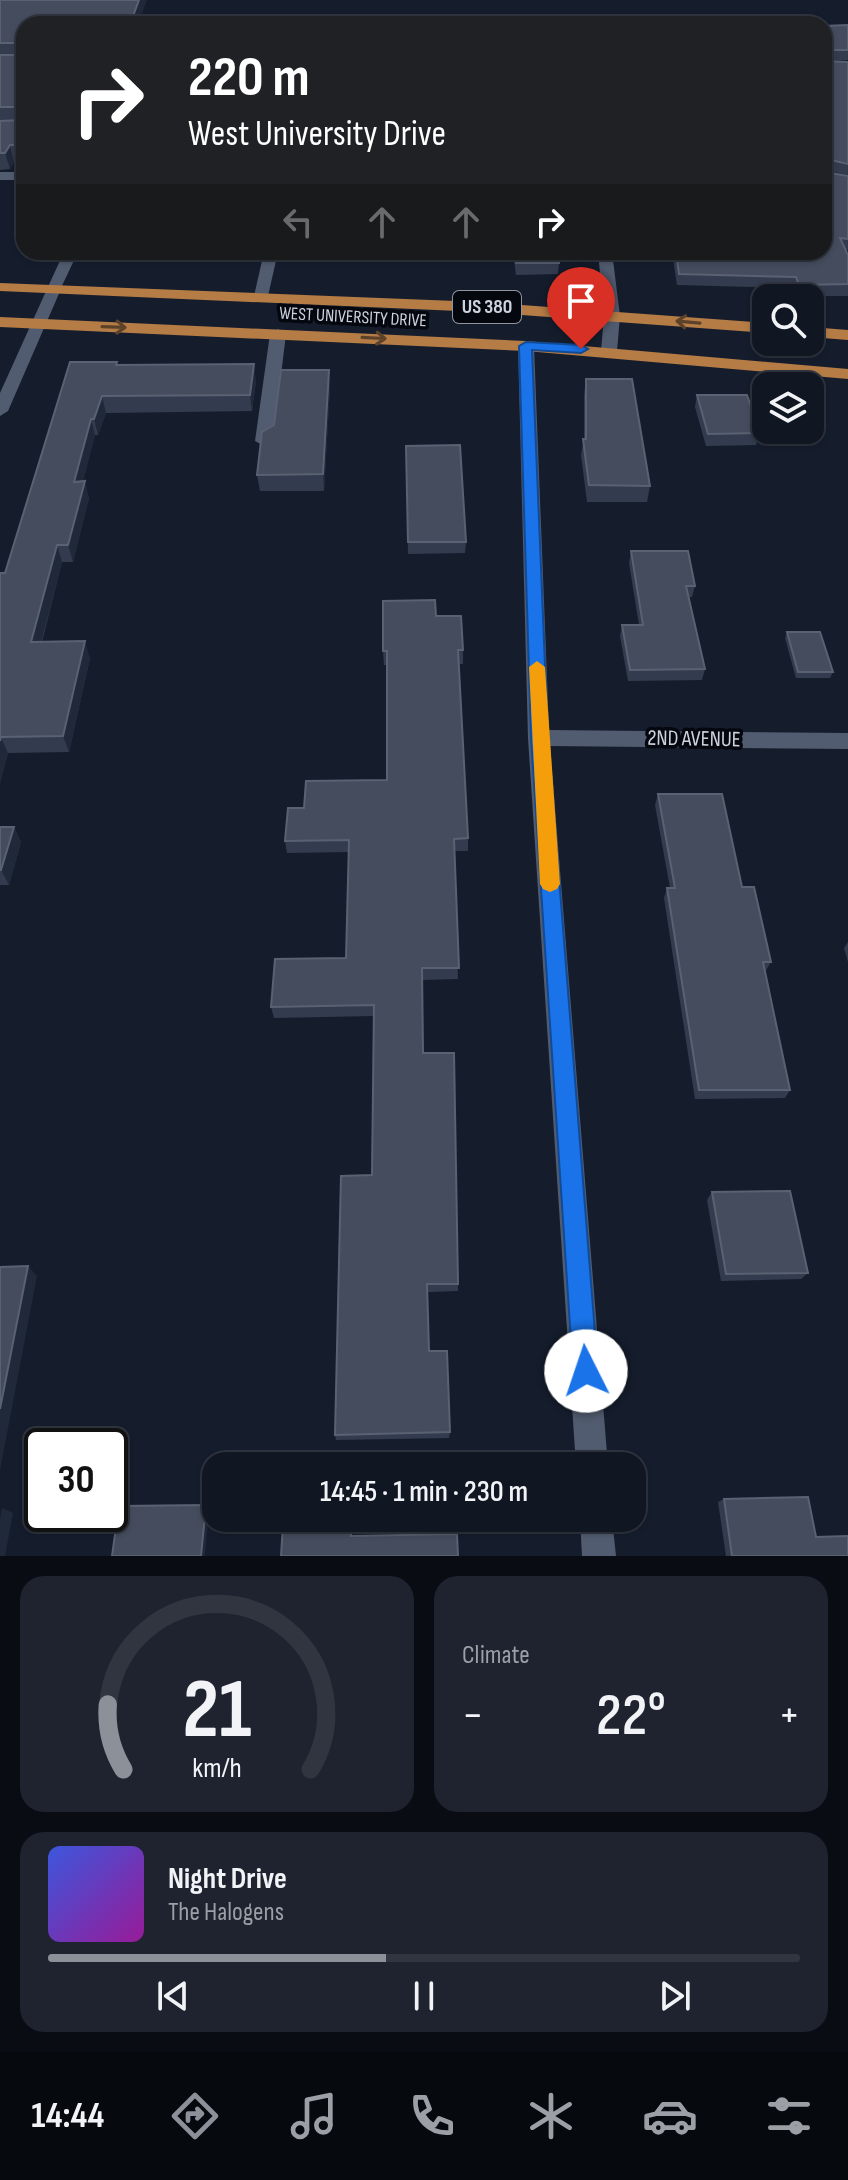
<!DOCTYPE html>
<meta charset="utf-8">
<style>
:root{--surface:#101622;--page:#1e232f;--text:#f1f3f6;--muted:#9c9fa5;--line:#303540;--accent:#8c9099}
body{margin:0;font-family:"Sofia Sans Condensed",sans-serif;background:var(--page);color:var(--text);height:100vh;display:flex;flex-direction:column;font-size:30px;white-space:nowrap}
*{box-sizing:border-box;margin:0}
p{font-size:26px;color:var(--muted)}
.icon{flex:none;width:44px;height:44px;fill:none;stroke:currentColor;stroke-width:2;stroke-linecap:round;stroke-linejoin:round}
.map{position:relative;height:1556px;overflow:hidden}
.side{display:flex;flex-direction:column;gap:20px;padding:20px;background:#090c13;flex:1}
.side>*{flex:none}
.guide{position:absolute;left:16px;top:16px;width:816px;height:244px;border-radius:24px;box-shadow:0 2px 6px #0004,0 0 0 2px var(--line);background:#202124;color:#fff;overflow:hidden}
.buttons{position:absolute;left:752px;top:284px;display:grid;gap:16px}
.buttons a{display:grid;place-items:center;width:72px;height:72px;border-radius:16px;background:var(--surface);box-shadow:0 2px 6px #0004,0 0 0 2px var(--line);font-size:40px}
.speed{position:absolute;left:24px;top:1428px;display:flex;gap:16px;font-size:40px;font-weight:700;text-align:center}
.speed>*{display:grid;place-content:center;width:104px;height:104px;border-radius:50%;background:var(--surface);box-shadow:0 2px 6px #0004,0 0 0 2px var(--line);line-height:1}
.speed .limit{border:4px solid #111;border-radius:12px;background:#fff;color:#111}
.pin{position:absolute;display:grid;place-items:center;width:68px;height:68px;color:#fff;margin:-82px -34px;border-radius:50% 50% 50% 0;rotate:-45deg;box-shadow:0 0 8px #0007}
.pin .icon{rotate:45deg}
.me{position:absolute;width:88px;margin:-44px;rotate:356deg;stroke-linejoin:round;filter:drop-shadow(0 0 6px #0008)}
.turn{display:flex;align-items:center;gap:28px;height:168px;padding:0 40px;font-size:36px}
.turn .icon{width:104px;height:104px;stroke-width:2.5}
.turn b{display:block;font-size:56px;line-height:68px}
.lanes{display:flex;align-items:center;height:76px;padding:0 40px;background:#0003;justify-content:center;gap:40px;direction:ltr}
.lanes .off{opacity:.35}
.big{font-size:60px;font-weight:600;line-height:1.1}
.side .widget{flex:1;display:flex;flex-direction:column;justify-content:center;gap:12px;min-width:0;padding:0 28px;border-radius:24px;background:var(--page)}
.side .dial{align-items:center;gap:0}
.dial svg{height:208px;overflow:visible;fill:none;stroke:var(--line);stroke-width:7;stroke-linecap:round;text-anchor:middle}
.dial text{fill:var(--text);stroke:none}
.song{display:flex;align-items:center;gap:24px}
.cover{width:96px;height:96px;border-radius:12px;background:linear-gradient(135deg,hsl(230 70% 55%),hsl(300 70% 35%))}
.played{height:8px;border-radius:4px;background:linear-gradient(90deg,var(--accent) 45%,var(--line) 45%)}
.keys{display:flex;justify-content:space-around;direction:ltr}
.heat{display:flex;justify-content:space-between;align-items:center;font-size:44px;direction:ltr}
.side .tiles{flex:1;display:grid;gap:20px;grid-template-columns:1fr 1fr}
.widget:last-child{grid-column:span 2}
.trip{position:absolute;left:202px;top:1452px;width:444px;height:80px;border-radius:24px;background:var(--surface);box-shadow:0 2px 6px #0004,0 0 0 2px var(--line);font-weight:600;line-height:80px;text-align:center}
.tab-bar{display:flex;height:128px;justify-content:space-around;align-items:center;background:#06090e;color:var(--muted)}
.tab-bar .icon{width:56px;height:56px}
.tab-bar .active{color:var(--accent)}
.tab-bar b{font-size:36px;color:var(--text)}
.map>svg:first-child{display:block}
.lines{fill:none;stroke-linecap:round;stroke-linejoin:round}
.service{fill:#525c70;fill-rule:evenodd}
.minor{fill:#525c70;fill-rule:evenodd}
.tertiary{fill:#525c70;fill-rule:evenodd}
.trunk{fill:#b57c45;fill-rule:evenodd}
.wall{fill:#333c4e}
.shaded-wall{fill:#20293a}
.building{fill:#444c5d;stroke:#596172;stroke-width:2}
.oneway{stroke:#5d422a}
.route{fill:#1a73e8;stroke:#114b97;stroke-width:2}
.slow{fill:#f59e0b}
.labels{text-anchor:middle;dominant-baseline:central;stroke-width:7;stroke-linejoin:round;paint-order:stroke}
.far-street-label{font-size:18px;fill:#ccd2de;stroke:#05070e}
.shield{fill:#05070e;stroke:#9095a0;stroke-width:2}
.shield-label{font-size:20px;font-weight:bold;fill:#ccd2de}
.street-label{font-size:22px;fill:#ccd2de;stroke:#05070e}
</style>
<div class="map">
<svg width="848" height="1556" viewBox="0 0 848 1556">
<rect width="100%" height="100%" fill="#151d2d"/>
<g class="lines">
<path class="service" d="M0 172H24V180H0Z
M278 329 286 334 273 441 264 446 255 441 270 334Z"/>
<path class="minor" d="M172 17 177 20 176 24H166Z
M64 252H78L59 292H49L47 289Z
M264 252H278L268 296 261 300 254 296Z
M598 252H612L620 316 617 351 609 356 601 351 604 316Z
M526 341 534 346 549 730 848 733V749L550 746 608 1466H576L528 738 518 346Z
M580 1518H612L616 1556H582Z"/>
<path class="tertiary" d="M54 285 61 289 8 411 0 416V393L47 289Z"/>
<path class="trunk" d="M0 283 481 302 766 323V333L481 312 0 291Z
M0 317 526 341 848 369V379L526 351 0 327Z
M810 327 848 330V340L810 337Z"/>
</g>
<path class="wall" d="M0 0 24 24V162H14L10 169 0 170Z
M848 25V60L824 61 848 62V175L824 170 825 172 848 176V250H846L848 255V296H796L793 288 677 285 672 252H824V26Z
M165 252H218L217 258 166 259Z
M337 252H394V257L337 258Z
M513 252H557L559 263 558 274 516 275Z
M118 365 256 381 252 411 106 413 98 435H95L83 481 89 498 73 562H62L42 642 90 658 69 752 8 753 0 783 5 573Z
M586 379 650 486 647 502H587L581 455 584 439V395Z
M330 386 324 491H260L257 475 274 425Z
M697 395 760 433 756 445 706 446 695 407Z
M406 446 466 542 465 553 408 554Z
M631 551 695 586 692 597H689L705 669 702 680 628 681 620 636 622 625H639L629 563Z
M436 616 463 650V664H458L468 838V851H454L458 979 422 980 423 1053 458 1284V1291L428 1292 429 1351 450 1432 449 1438 336 1440 335 1435 372 1175 374 1016 274 1018 271 1007 346 958 349 852 287 853 285 841 304 808 387 780V665H384L383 651Z
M787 632 833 672 830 678H796L785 638Z
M658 794 742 887 771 962 765 972 790 1090 785 1098 695 1099 664 898 667 888H670L655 805Z
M0 827H14L21 842 9 885H0Z
M848 942V962L844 948Z
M712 1192 808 1273 801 1279 721 1281 707 1200Z
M724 1499 816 1537 848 1556H726L718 1502Z"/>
<path class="shaded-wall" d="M139 0H147L138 24H130Z
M10 145 14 162 10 169 5 153Z
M254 364 256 381 252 411 250 395Z
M329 370 330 386 324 491 323 474Z
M102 396 106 413 98 435 94 419Z
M91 419 95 435 79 498 74 482Z
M85 481 89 498 73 562 68 545Z
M57 545 62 562 37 658 31 642Z
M85 641 90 658 69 752 63 736Z
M1 737 8 753 0 783V741Z
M14 827 21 842 9 885 1 870Z
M28 1266 37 1276 0 1470V1409Z
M206 1505 209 1508 205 1556H201Z
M2 1508 13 1513 5 1556H0V1519Z"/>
<path class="building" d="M0 0H139L130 24H24V145H10L5 153H0V121L22 120 23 110 20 107H0V55H20L23 52 20 43H0Z
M848 25V50H826L824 61 848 62V164L827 159 824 162V26Z
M824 164 825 172 848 176V239L840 238 848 255V284L799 285 796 277 679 274 676 252H824Z
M515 252H557L559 263H516Z
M70 362H117L116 365 254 364 250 395 102 396 94 419H91L74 482 85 481 68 545H57L31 642 85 641 63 736 1 737 0 741V573H5Z
M281 370H329L323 474 257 475 262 432 274 425Z
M586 379H632L650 486 589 485 583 439H586Z
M697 395H747L760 433 708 434Z
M460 445 466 542H408L406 446Z
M631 551H688L695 586H686L705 669 630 670 622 625H643Z
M435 600 436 616H461L463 650H458L468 838 454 839 459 968H422L423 1053H454L458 1284H427L429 1351H447L450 1432 335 1435 341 1176 372 1175 374 1005 271 1007 275 959 346 958 349 840 285 841 288 808H304L306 781 387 780V651H383V601Z
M787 632H820L833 672H798Z
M658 794H722L742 887H754L771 962H763L790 1090H699L667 888H675Z
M0 827H14L1 870H0Z
M790 1191 808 1273 726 1274 712 1192Z
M28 1266 0 1409V1267Z
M808 1497 816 1537 848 1536V1556H732L724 1499Z
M206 1505 201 1556H112L119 1506Z
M351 1523V1536L457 1534 458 1556H281L283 1524Z"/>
<defs><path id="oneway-shaft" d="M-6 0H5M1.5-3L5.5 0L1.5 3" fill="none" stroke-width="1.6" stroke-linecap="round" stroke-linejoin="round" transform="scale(2)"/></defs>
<g class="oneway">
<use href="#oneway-shaft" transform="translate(688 322) rotate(-175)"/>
<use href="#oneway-shaft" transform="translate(114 327) rotate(2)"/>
<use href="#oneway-shaft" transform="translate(374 338) rotate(3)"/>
</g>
<path class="route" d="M526 342 581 345 588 349 581 353 532 350 548 738 598 1371 595 1380 586 1384 577 1380 573 1371 531 738 519 346Z"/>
<path class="slow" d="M537 661 545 667 560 884 557 889 550 892 543 889 540 884 529 667Z"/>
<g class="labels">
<g class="far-street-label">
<text transform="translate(353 317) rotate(3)">WEST UNIVERSITY DRIVE</text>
</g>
<rect class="shield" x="453" y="291" width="68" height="32" rx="6"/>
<g class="shield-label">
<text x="487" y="307">US 380</text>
</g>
<g class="street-label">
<text transform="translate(694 739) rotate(1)">2ND AVENUE</text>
</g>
</g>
</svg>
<div class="buttons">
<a><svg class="icon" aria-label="search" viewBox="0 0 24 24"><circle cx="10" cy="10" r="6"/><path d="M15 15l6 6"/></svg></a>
<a><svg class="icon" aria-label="layers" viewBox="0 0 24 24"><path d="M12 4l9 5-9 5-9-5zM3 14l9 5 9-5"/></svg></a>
</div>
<div class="speed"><div class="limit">30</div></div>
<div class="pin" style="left:581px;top:349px;background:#d93025"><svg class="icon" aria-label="arrive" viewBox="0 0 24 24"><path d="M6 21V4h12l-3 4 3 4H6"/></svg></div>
<svg class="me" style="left:586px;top:1371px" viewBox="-20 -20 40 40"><circle r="19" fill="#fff"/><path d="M0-13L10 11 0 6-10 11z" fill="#1a73e8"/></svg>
<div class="trip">14:45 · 1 min · 230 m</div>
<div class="guide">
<div class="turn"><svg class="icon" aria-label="right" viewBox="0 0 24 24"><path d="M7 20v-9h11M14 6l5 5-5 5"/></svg><div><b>220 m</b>West University Drive</div></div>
<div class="lanes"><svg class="icon off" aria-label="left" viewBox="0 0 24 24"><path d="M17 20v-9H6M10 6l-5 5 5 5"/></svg><svg class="icon off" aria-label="ahead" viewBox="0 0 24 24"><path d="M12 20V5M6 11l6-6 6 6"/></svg><svg class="icon off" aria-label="ahead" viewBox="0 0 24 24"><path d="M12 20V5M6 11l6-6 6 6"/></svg><svg class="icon" aria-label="right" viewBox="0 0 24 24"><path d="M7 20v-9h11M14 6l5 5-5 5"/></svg></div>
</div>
</div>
<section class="side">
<div class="tiles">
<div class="widget dial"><svg viewBox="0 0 100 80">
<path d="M14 69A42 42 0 1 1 86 69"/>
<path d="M14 69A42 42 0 0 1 8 44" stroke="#8c9099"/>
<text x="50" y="56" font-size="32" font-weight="700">21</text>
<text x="50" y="72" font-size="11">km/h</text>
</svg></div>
<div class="widget"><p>Climate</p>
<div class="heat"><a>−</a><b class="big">22°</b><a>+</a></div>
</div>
<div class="widget">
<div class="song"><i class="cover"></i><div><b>Night Drive</b><p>The Halogens</p></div></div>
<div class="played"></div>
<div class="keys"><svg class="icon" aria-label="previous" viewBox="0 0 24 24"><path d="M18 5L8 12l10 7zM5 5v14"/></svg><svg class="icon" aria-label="pause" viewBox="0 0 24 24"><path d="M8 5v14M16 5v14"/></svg><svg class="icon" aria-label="next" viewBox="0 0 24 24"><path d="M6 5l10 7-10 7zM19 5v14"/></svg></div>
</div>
</div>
</section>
<nav class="tab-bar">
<b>14:44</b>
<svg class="icon active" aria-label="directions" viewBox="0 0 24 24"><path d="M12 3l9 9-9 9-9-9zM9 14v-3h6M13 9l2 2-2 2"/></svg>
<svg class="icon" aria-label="music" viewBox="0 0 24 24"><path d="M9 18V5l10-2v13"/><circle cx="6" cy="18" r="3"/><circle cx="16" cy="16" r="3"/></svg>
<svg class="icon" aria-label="phone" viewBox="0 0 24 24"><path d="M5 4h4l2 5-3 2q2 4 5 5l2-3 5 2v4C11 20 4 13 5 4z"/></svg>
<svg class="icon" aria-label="climate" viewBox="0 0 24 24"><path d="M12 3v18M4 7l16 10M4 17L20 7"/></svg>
<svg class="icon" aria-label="car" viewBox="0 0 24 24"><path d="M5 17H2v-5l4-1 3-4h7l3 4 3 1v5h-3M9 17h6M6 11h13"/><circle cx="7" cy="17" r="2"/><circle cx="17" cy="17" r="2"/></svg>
<svg class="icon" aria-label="filters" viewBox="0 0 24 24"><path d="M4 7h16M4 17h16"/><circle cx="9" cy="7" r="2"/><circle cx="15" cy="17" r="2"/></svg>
</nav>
